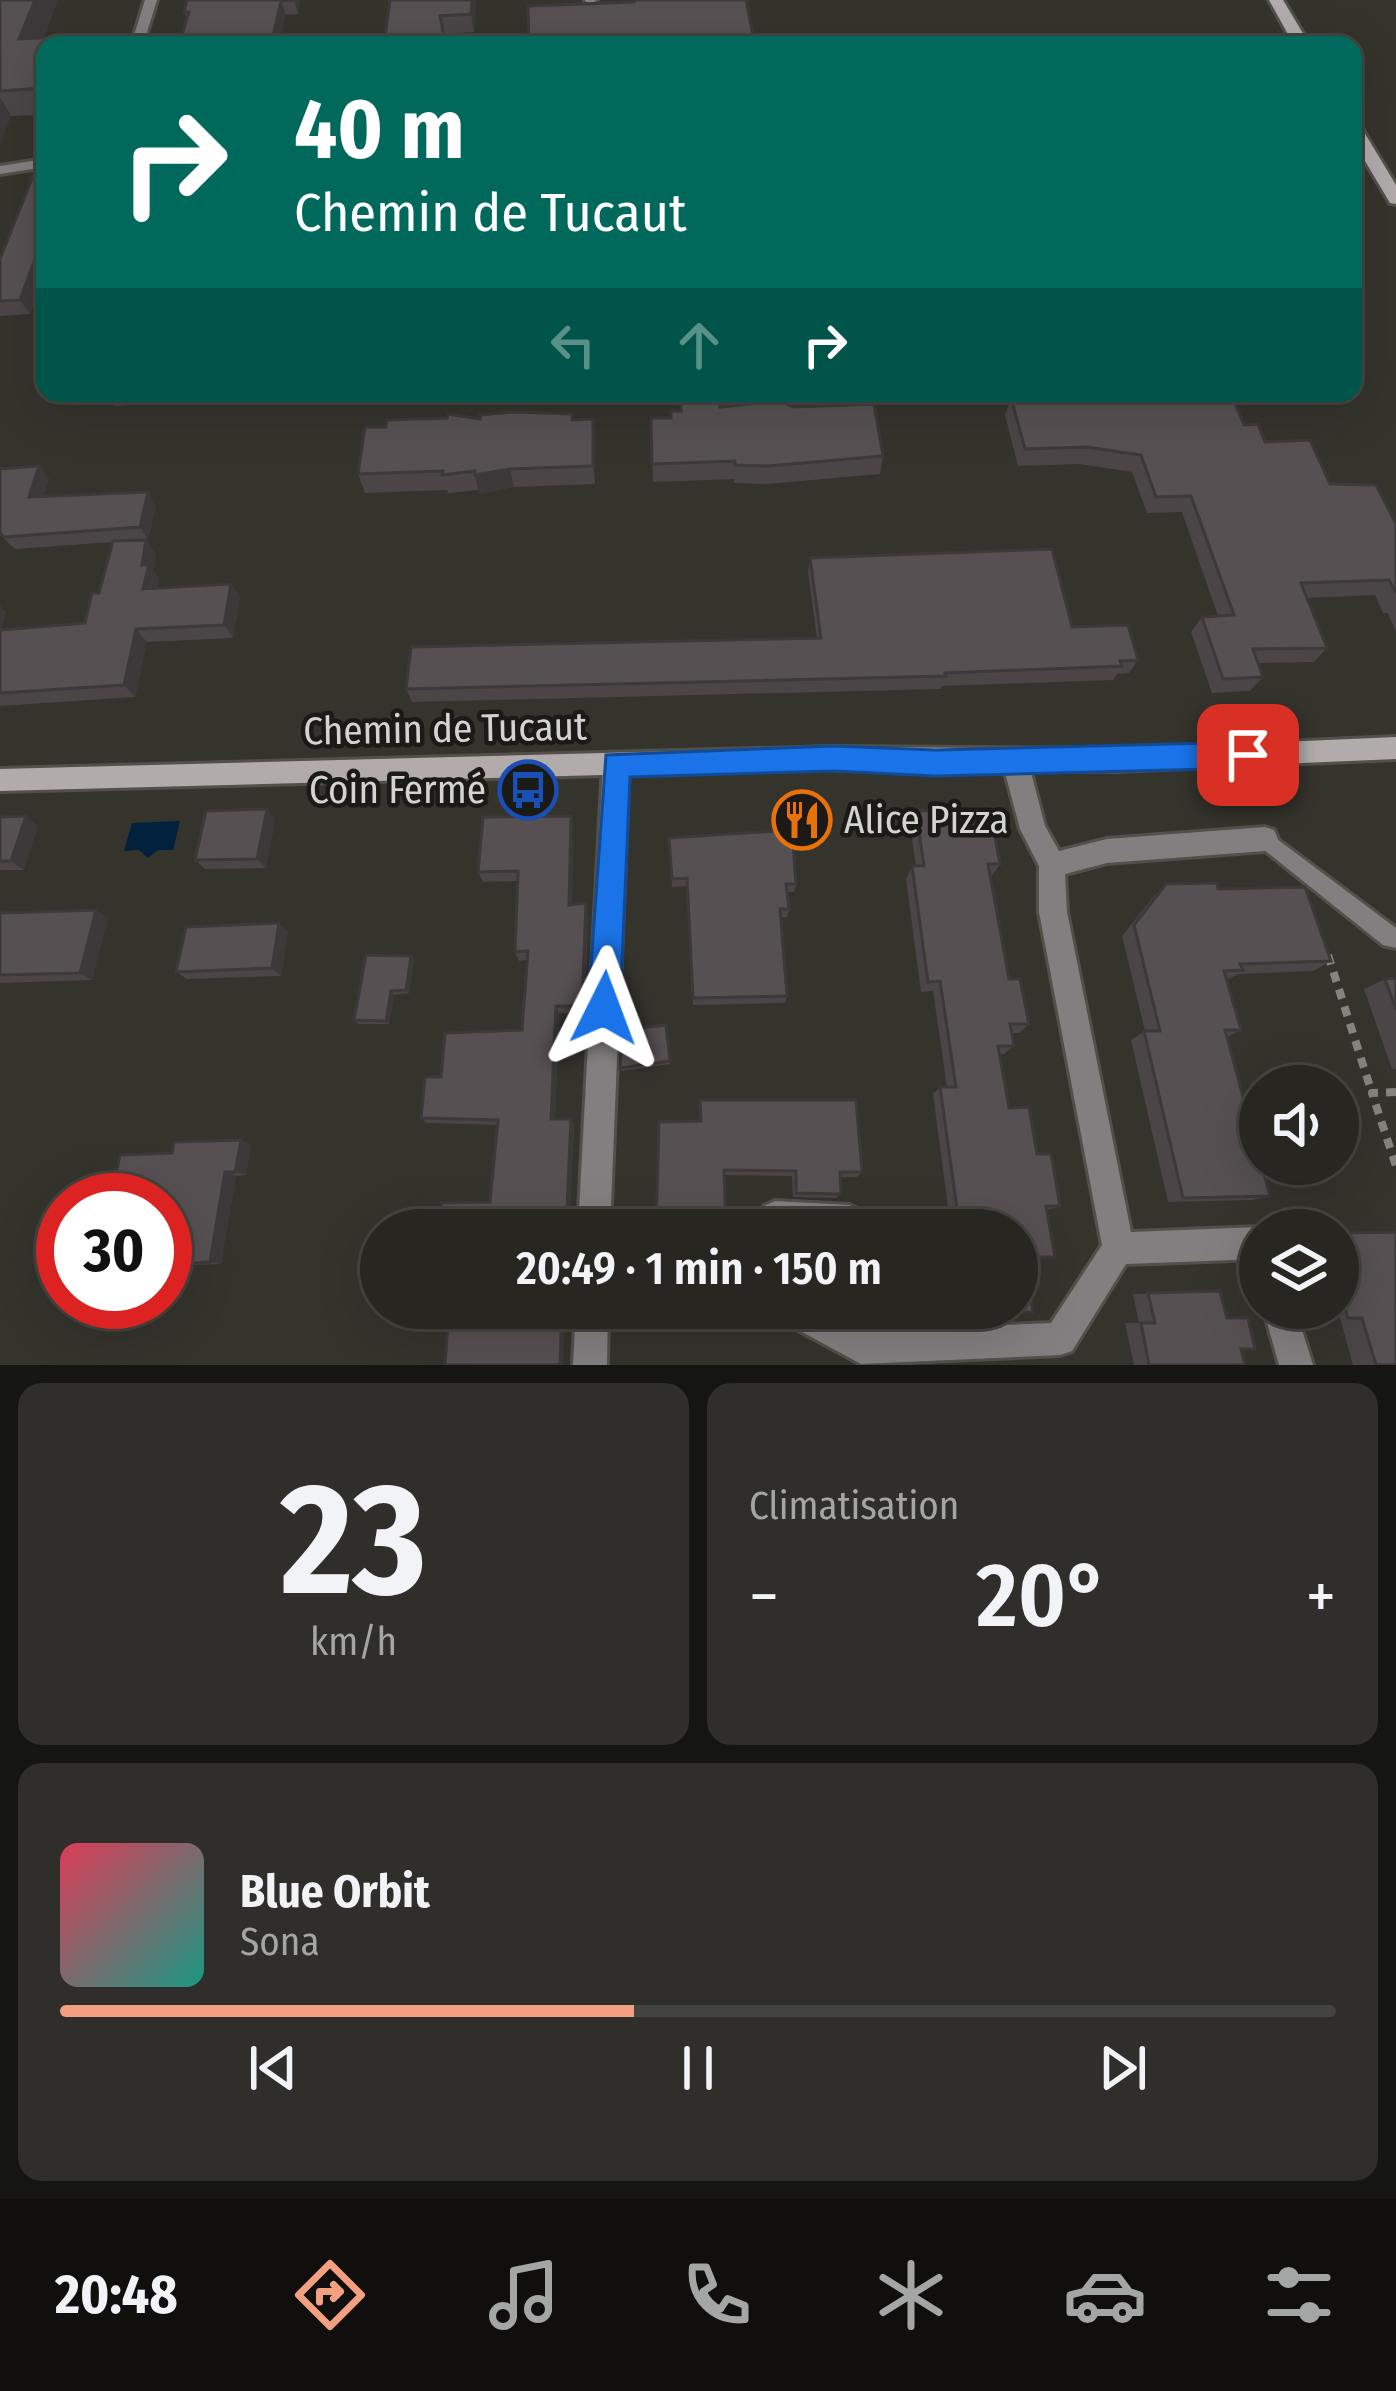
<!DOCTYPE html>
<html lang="fr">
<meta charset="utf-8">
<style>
:root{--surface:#272621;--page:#2f2e2a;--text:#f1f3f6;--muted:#a4a5a5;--line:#43433f;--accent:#f2a07f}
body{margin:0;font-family:"Fira Sans Condensed",sans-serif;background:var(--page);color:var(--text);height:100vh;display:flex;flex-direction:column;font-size:45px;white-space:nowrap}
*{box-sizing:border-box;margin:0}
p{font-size:39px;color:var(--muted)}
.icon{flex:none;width:66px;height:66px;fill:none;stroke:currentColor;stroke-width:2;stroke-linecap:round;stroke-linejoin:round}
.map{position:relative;height:1365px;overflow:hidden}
.side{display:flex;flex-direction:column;gap:18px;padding:18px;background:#151512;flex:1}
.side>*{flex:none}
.banner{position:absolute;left:36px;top:36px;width:1326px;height:366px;border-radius:24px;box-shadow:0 12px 48px #0002,0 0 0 3px var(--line);background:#00695c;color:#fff;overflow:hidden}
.tools{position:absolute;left:1239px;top:1065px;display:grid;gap:24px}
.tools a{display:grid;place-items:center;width:120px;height:120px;border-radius:50%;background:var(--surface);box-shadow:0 12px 48px #0002,0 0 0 3px var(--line);font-size:60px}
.speed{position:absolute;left:36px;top:1173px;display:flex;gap:24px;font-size:60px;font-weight:700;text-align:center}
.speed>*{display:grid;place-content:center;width:156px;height:156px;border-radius:50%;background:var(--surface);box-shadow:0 12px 48px #0002,0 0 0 3px var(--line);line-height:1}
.speed .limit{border:18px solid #d22;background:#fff;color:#111}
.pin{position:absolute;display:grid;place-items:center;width:102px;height:102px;color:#fff;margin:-51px;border-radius:24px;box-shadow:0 6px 18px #0006}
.me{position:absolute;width:132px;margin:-66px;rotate:3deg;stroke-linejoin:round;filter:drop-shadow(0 0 9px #0008)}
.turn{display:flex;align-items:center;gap:42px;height:252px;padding:0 60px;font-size:54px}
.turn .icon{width:156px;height:156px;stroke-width:2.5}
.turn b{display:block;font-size:84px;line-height:102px}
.lanes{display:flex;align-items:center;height:114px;padding:0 60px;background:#0003;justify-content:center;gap:60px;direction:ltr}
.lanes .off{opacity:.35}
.big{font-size:90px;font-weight:600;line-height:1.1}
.side .widget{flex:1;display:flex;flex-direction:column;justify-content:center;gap:18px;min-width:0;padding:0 42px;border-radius:24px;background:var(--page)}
.side .dial{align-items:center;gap:0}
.dial b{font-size:156px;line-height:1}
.song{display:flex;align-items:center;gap:36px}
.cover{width:144px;height:144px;border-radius:18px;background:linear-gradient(135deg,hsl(350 70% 55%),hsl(170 70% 35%))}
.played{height:12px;border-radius:6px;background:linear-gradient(90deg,var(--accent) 45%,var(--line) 45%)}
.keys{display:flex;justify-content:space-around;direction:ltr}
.heat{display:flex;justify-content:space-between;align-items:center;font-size:66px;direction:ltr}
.side .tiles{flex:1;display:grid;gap:18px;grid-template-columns:1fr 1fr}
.widget:last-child{grid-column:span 2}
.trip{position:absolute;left:360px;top:1209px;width:678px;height:120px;border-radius:60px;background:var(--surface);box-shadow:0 12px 48px #0002,0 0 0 3px var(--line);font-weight:600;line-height:120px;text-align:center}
.tab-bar{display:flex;height:192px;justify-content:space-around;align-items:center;background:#100f0d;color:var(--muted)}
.tab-bar .icon{width:84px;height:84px}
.tab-bar .selected{color:var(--accent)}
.tab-bar b{font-size:54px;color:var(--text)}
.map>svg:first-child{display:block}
.water{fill:#01213c}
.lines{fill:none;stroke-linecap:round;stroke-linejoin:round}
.service-casing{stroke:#515049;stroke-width:6}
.minor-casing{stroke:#515049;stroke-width:6}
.secondary-casing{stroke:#515049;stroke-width:6}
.path{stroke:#84837e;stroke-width:8;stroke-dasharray:10 8;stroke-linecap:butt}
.service{fill:#837f80;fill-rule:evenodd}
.minor{fill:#837f80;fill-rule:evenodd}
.secondary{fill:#b1abac;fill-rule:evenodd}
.wall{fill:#4b4547}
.shaded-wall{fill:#3d383a}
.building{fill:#575053;stroke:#3d383a;stroke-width:3}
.route{fill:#1a73e8;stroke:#114b97;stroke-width:3}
.labels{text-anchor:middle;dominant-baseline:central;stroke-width:9;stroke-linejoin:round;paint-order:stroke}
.street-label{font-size:39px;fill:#d3d3cf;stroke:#1b1a17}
.poi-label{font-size:39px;fill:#d3d3cf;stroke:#1b1a17;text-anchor:end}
</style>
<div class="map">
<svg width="1396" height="1365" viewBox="0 0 1396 1365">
<rect width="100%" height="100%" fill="#34332c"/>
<path class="water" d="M180 821 173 850H158L148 858 139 850 124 851 132 823Z"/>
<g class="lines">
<g class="service-casing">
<path id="service" d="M145 0H157L143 45H131Z
M597 0 591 4 585 1V0Z
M45 159V167L0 174V166Z
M1265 830 1396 928V948L1383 945 1258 845 1255 839 1258 833Z"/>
</g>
<g class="minor-casing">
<path id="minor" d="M1015 750 1024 753 1028 761 1045 826 1059 851 1107 839 1265 827 1274 830 1278 839 1274 848 1265 851 1107 863 1065 874 1067 912 1131 1232 1260 1227 1267 1230H1260V1259L1126 1264 1072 1351 1060 1355 861 1364 778 1319 773 1308H821L864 1331 1051 1323 1102 1245 1039 912V866L1020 829 1002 761 1006 753Z
M616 753 625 756 629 764 610 1230H578L603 764 607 756Z
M775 1201 849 1205 860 1210 865 1221 861 1230H759L764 1206Z
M576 1308H608L607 1365H573Z
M1263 1308H1295L1313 1365H1279Z"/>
</g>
<g class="secondary-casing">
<path id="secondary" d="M1269 0H1283L1310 45H1294Z
M1353 122 1361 127 1396 185V204L1390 203 1353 141Z
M1396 737V759L1115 771 834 769 0 791V769L834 747 1115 749Z"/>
</g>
<path class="path" d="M1328 955 1372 1093
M1396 1092 1372 1093 1396 1166"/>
<use href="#service" class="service"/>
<use href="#minor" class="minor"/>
<use href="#secondary" class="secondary"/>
</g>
<path class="wall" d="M0 0H58L43 38 45 45V115L11 116 0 143Z
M187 0H300L298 14 187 20 184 12Z
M390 0H476L474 32 385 37Z
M633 0H746L755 45H529L633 2Z
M45 176V271L30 314 0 316V259Z
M107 393H160L158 403 115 406Z
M1011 398 1244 425 1265 442 1396 524V632L1388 613H1383L1375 595 1307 598 1327 648 1314 662 1258 663 1263 677 1250 691 1212 693 1191 632 1202 617 1218 616 1182 512 1147 513 1132 472 1080 464 1018 466 1005 415Z
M720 407 883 456 880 474 767 484 734 483V479L653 482 651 418H671Z
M480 419 573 420 595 439V484L514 487 479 494 478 490 448 493 447 490 365 493 358 474 386 427Z
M39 466 49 479 43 496 156 505 148 540H146L156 554 153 570 159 578 157 588 231 584 240 598 233 638 147 642 135 697 0 706V606L6 612 1 630 85 623 99 593 113 542 15 549 0 535V469Z
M810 558 1072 627 1138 660 1129 673 1117 674 1113 680 942 686 940 689 412 702 406 689 817 638 808 572Z
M267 809 275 819 266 868 205 869 195 860Z
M916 811 976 827 1000 864 991 877 1009 979 1029 1024 1019 1033H1012L1014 1046 1004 1054H999L1009 1108 1037 1154 1060 1206 1047 1210 1055 1257 1035 1259 1029 1285 1033 1312 985 1313 984 1308H1017V1230H951L933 1094 940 1087H947L933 991 921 992 906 879 912 866H916L910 825Z
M26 816 38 826 24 870H0V817Z
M571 816 573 827 572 904 588 912 585 1013H559L555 1119 574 1124 569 1230H438L490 1202 497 1125 427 1123 421 1118 441 1077 522 1030 527 960 519 961 515 952 518 881 483 882 478 872Z
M669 838 796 884 794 892H787L789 909 787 917H781L787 996 785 1003 693 1005 687 886 672 887Z
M1166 884 1218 889 1331 961 1313 971 1238 974 1227 980 1241 1030 1227 1037 1270 1196 1252 1200 1168 1202 1131 1040 1145 1031 1122 936 1154 896Z
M96 910 108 917 92 980 0 983V913Z
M288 931 281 976 187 979 176 972Z
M411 956 414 960 409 993 394 995 389 1024H358L354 1020Z
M1396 978V1069H1392L1364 989 1385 979Z
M666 1025 670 1064 621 1071 620 1068Z
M659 1122 862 1172 857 1177H840L841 1194 836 1198 793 1197 792 1176 724 1175Z
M251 1144 246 1175 236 1176 221 1264 165 1266V1200L111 1197 172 1153Z
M1344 1233 1396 1365H1353L1340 1318H1326L1323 1308H1338V1234Z
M1220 1291 1226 1318 1241 1349 1245 1365H1134L1125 1323H1139L1133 1294Z"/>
<path class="shaded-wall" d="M35 0H58L33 64 19 39Z
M294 0H300L298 14Z
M472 0H476L474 32 471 14Z
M281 1 286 15 279 45H271Z
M0 97 11 116 0 143Z
M45 231V271L30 314 20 300Z
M593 419 595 439V484L593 466Z
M39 466 49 479 39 509 29 497Z
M510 469 514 487 479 494 475 475Z
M148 492 156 505 148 540 140 527Z
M146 540 156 554 153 570 159 578 153 602 143 589 142 565Z
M231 584 240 598 233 638 224 625Z
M0 606 6 612 0 633Z
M136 629 147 642 135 697 124 685Z
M267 809 275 819 266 868 257 859Z
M26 816 38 826 24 870 11 861Z
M571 816 573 827 572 914 569 905Z
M586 903 588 912 585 1013 582 1006Z
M96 910 108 917 92 980 80 973Z
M279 923 288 931 281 976 272 968Z
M411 956 414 960 409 993 406 990Z
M391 991 394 995 389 1024 386 1021Z
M556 1006 559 1013 555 1124 551 1119Z
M571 1119 574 1124 569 1230H566Z
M241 1140 251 1144 246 1175 235 1172Z
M225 1172 236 1176 221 1264 210 1262Z
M562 1308H566L563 1365H560Z"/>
<path class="building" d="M0 0H35L19 39 64 37 61 45H45L43 88 0 91Z
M187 0H294L281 1 271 45H179L189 12H184Z
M390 0H472L471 14 440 16 446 45H365V39L385 37Z
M634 0H746L755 45H666L664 40 529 45 528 6 634 2Z
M33 176H45V231L20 300 0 301V259Z
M681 393H720V407L779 401 794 407 874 404 883 456 768 466 735 465V461L652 464 651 418H671V411H681Z
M1090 393H1231L1244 425 1258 424 1265 442 1310 440 1330 484 1376 485 1396 524V593L1389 580 1301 583 1327 648 1253 649 1263 677 1223 679 1202 617 1234 615 1191 496 1156 497 1141 455 1087 447 1025 449 1011 398Z
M512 412 572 414V420L593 419V466L510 469 475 475V471L442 475 443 471 358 474 365 427H386L387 420 447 418 448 414 480 419V415Z
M39 466 29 497 148 492 140 527 4 537 0 533V469Z
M146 540 142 565 149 564 143 589 231 584 224 625 136 629 124 685 0 693V630L85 623 92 593H99L113 541Z
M1052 549 1072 627 1128 625 1138 660 1120 661 1122 666 945 673 946 676 406 689 411 647 821 638 810 558Z
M267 809 257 859 195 860 206 811Z
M973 809 976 827H993L1000 864H988L1009 979H1020L1029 1024H1010L1014 1046H998L1009 1108 1029 1107 1037 1154H1051L1060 1206H1046L1055 1257H1035L1039 1285H1029L1033 1312 995 1313 994 1308H1017V1230H960L940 1087H956L940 981 928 982 912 866H924L916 811Z
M26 816 11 861H0V817Z
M571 816 569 905 586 903 582 1006H556L551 1119H571L566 1230H438L441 1203 490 1202 498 1120 421 1118 425 1077H441L445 1033 522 1030 528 951 515 952 518 871 478 872 483 817Z
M792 830 796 884H786L789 909H780L787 996 693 998 687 878 672 879 669 838Z
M1217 883 1218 889 1305 887 1331 961 1240 964 1243 970 1224 971 1241 1030H1225L1270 1196 1183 1198 1144 1031H1160L1134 925 1166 884Z
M96 910 80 973 0 975V913Z
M279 923 272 968 176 972 186 927Z
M366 955 411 956 406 990 391 991 386 1021 354 1020Z
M1396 978V1010L1385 979Z
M666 1025 670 1061 620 1068 622 1030Z
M700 1100H856L862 1172H840L841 1194 796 1193V1171L724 1170 726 1230H656L659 1122 701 1121Z
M241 1140 235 1172H225L210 1262 165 1265V1200H96L97 1197H111L120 1155 172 1153 174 1142Z
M1396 1232V1365H1376L1362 1318H1348L1338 1283V1261H1352L1344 1233Z
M1220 1291 1227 1318H1248L1255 1349H1241L1245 1365H1149L1141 1323H1155L1148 1293Z
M449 1308H562L560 1365H445Z
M655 1308H728V1318L655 1317Z"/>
<path class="route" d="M1248 742 1258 746 1262 755 1258 764 1248 768 935 776 834 771 630 777 620 1008 616 1020 604 1024 593 1020 588 1008 606 755 834 746 935 750Z"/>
<defs>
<g id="bus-ring" transform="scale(3)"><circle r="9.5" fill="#1b1a17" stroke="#1a4fb4" stroke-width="1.5"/><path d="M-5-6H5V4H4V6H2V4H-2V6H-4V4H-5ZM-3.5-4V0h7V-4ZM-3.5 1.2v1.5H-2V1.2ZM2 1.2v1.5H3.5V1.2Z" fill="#1a4fb4"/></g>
<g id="restaurant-ring" transform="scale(3)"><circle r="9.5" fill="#1b1a17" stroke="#e8710a" stroke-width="1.5"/><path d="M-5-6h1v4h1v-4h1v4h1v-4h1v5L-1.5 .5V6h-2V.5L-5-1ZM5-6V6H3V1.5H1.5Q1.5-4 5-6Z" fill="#e8710a"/></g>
</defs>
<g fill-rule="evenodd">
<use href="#bus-ring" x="528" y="790"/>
<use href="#restaurant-ring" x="802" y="820"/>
</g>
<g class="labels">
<g class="street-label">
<text transform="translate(445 729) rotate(-1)">Chemin de Tucaut</text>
</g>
<g class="poi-label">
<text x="486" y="790">Coin Fermé</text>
<text x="844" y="820" text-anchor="start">Alice Pizza</text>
</g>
</g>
</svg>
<div class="tools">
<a><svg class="icon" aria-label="sound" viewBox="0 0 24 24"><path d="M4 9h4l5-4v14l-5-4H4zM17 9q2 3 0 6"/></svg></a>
<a><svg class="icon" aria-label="layers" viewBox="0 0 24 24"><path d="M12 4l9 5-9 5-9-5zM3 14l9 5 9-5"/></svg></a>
</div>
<div class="speed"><div class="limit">30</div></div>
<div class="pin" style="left:1248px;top:755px;background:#d93025"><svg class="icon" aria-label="arrive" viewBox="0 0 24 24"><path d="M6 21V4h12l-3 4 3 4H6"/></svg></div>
<svg class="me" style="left:604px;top:1008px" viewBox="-20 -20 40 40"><path d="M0-17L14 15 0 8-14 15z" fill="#1a73e8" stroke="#fff" stroke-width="4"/></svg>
<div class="trip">20:49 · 1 min · 150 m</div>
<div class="banner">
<div class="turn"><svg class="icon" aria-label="right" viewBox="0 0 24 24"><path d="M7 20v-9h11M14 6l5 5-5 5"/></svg><div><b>40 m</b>Chemin de Tucaut</div></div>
<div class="lanes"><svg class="icon off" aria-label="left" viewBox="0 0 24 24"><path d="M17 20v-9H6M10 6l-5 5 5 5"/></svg><svg class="icon off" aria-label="ahead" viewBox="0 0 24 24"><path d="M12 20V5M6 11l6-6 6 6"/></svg><svg class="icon" aria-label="right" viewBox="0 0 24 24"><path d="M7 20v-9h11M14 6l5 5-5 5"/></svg></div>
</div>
</div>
<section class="side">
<div class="tiles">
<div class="widget dial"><b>23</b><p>km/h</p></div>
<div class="widget"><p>Climatisation</p>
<div class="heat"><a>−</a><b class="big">20°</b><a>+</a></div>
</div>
<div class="widget">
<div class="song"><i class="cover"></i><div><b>Blue Orbit</b><p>Sona</p></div></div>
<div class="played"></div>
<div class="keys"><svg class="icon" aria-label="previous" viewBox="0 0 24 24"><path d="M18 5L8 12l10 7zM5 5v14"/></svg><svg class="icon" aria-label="pause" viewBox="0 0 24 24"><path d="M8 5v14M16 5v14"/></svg><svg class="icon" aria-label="next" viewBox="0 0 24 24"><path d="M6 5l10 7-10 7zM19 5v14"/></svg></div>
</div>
</div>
</section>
<nav class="tab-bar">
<b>20:48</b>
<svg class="icon selected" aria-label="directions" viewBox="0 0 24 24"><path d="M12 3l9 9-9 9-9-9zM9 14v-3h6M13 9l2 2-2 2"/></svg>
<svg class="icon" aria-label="music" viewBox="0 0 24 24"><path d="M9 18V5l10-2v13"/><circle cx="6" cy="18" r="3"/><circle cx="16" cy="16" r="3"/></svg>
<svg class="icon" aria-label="phone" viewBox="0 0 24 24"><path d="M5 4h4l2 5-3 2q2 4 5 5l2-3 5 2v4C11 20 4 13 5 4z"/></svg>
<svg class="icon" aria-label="climate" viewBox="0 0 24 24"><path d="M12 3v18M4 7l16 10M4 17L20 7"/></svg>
<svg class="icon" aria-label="car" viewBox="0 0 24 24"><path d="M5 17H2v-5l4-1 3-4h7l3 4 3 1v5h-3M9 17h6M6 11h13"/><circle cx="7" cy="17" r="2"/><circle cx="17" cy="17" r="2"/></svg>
<svg class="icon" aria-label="filters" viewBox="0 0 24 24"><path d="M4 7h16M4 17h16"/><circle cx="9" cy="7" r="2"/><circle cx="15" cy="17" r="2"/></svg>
</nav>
